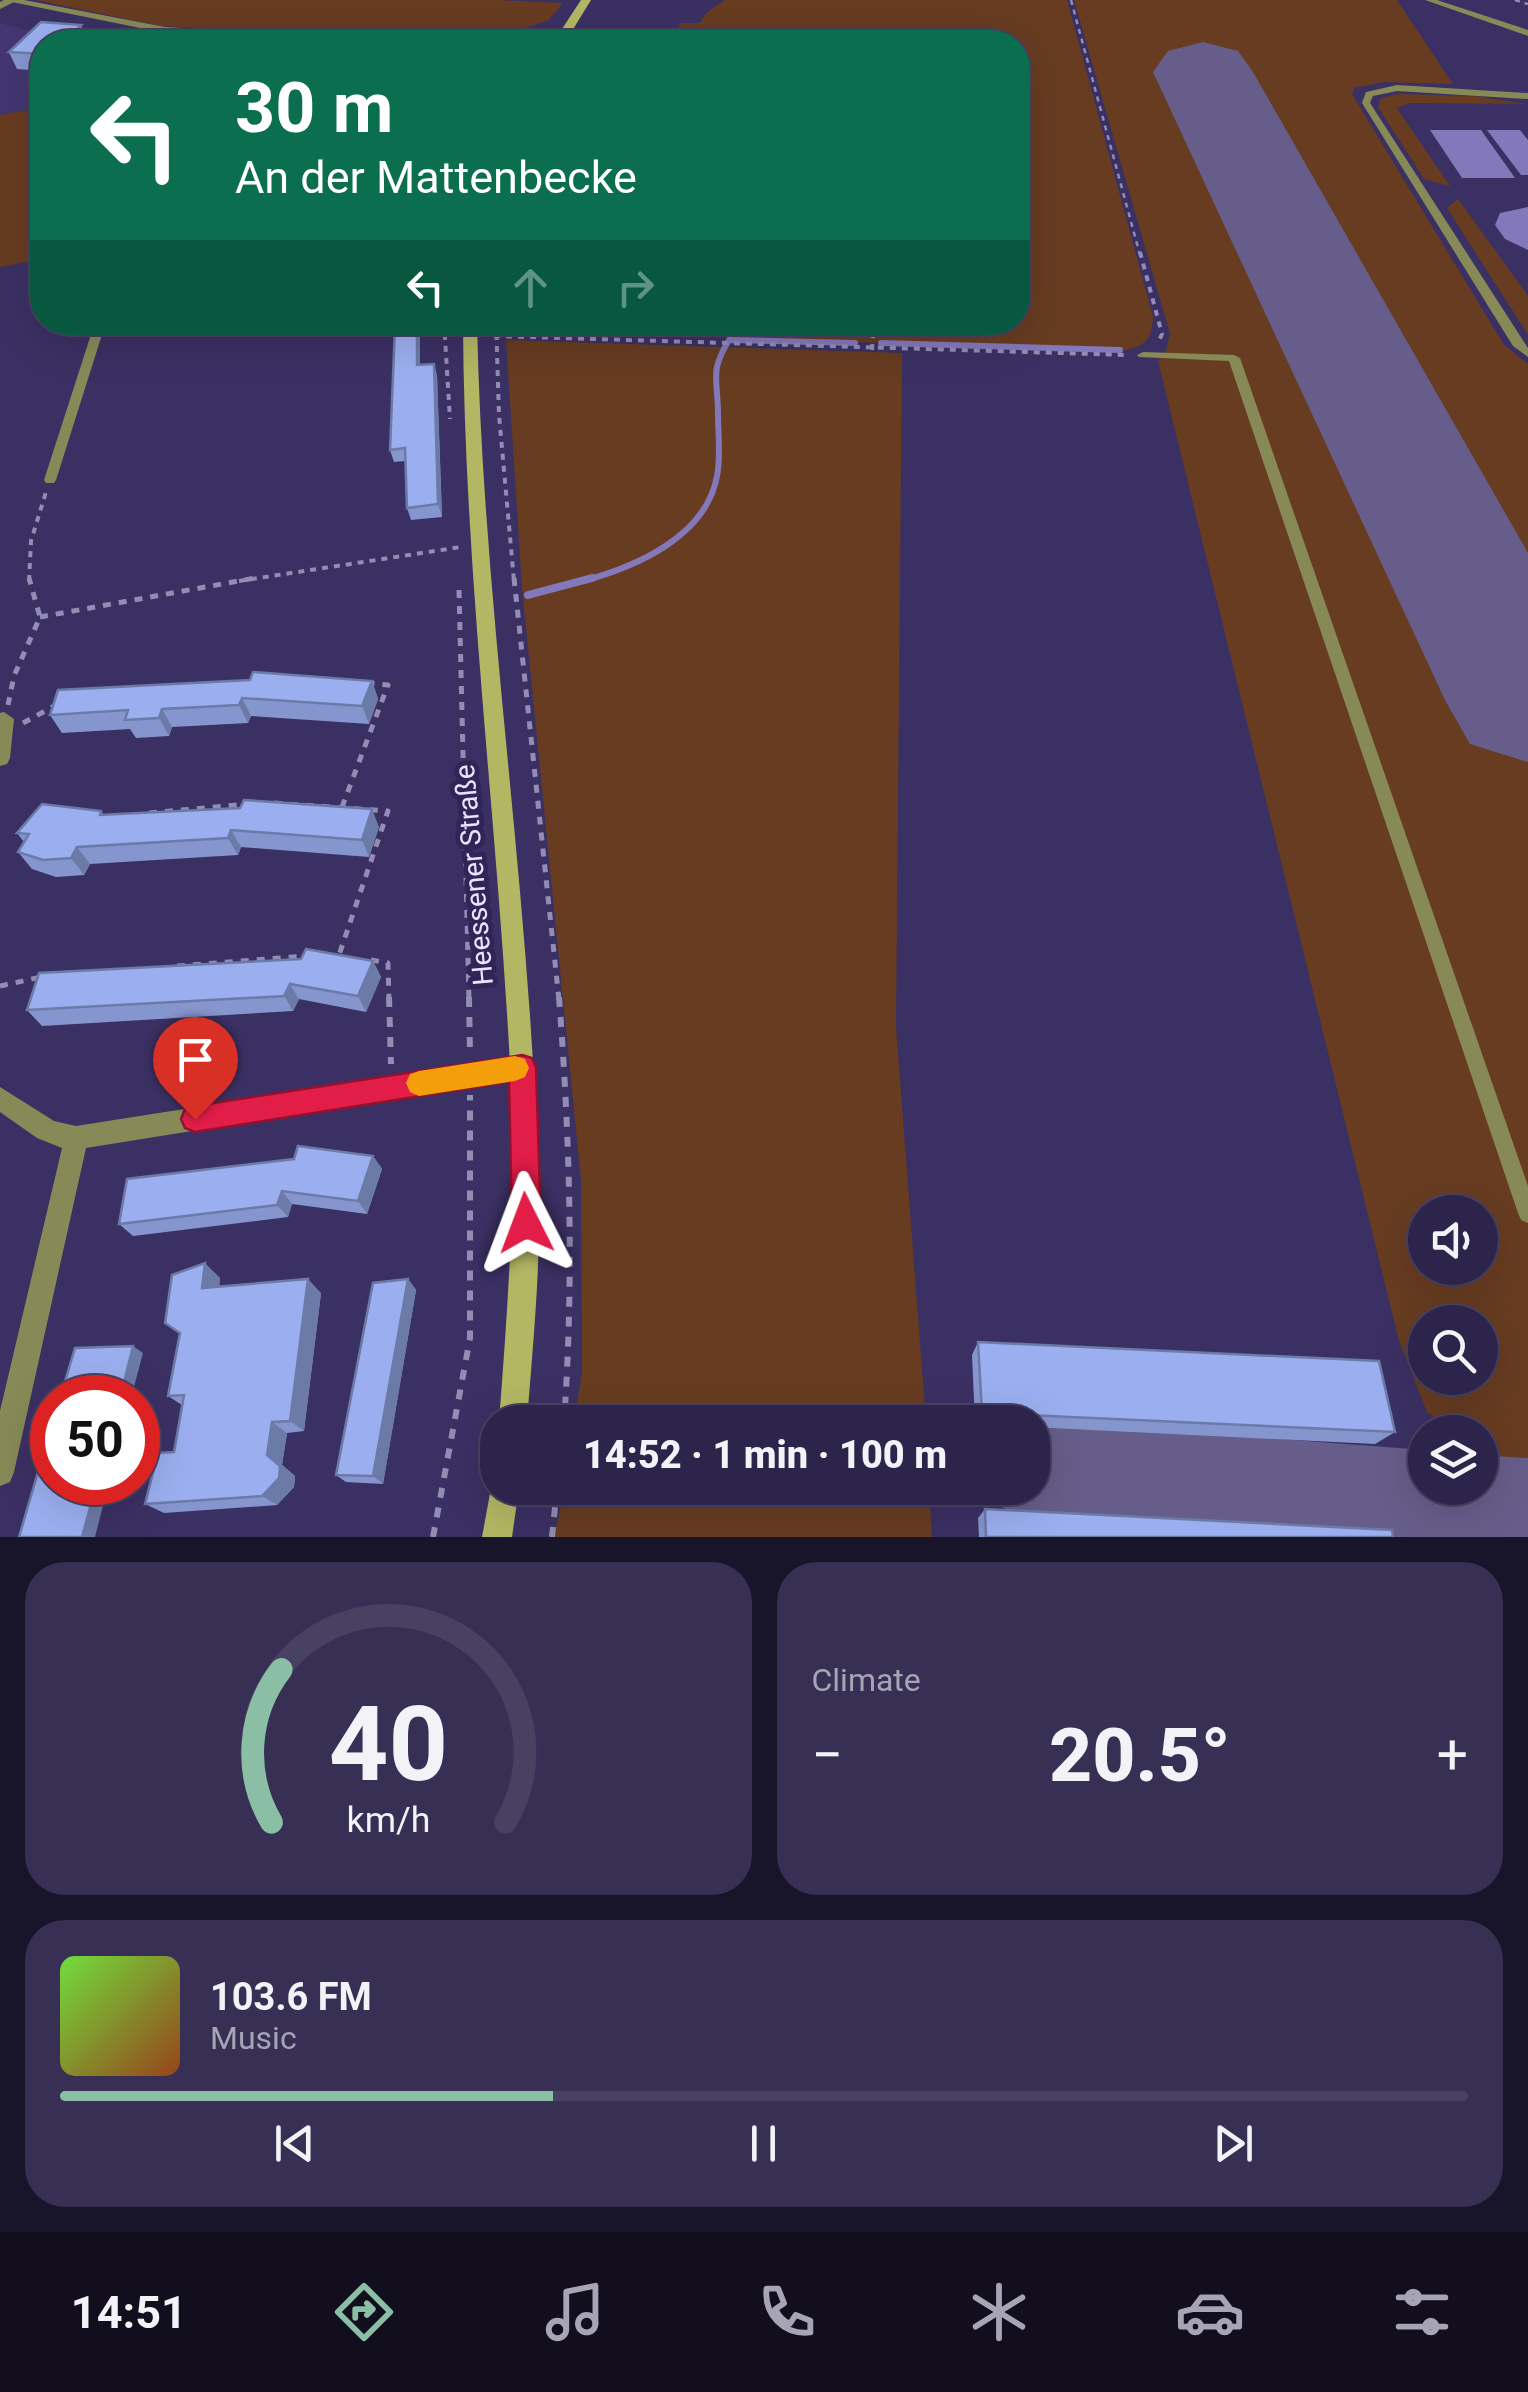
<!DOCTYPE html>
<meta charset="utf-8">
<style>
:root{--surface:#2c244a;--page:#383054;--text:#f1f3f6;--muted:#a6a4b5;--line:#484162;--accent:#8abfa5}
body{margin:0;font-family:Roboto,sans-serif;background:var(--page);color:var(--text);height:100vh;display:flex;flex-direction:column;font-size:38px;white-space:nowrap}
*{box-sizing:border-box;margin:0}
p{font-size:32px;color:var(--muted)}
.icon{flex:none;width:55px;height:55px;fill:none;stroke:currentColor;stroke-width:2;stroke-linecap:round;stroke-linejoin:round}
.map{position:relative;height:1537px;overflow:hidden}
.panel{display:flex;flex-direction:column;gap:25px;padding:25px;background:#181429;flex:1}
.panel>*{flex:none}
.top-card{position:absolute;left:30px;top:30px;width:1000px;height:305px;border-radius:40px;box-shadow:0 10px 40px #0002,0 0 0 2px var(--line);background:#0b6e4f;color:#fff;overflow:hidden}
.tools{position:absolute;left:1408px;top:1195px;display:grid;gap:20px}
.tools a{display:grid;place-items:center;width:90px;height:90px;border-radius:50%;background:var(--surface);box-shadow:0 10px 40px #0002,0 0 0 2px var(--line);font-size:50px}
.speed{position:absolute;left:30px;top:1375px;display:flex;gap:20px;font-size:50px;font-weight:700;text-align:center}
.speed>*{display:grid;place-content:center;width:130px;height:130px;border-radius:50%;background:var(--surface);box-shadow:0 10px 40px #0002,0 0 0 2px var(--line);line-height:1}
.speed .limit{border:15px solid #d22;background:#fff;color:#111}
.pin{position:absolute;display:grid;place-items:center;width:85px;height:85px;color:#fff;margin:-102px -42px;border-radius:50% 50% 50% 0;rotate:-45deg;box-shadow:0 0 10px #0007}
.pin .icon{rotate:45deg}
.me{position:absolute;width:110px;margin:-55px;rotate:357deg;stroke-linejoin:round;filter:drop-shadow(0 0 8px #0008)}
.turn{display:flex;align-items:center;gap:35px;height:210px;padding:0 40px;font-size:45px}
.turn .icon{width:130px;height:130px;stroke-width:2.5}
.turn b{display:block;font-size:70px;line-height:85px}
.lanes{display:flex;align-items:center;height:95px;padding:0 40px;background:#0003;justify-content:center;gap:50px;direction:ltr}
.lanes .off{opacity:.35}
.big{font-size:75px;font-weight:800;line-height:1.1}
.panel .tile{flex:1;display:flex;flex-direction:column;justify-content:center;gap:15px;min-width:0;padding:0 35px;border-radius:40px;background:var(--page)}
.panel .dial{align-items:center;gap:0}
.dial svg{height:260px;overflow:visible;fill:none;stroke:var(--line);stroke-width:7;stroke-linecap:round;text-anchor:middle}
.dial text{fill:var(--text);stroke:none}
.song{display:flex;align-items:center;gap:30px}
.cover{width:120px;height:120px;border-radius:15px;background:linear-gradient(135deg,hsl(100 70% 55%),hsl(20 70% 35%))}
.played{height:10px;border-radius:5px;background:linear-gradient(90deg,var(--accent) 35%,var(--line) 35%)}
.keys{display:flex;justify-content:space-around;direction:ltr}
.heat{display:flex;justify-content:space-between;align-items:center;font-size:55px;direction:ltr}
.panel .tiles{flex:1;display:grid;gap:25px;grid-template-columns:1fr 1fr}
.tile:last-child{grid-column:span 2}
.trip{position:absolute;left:480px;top:1405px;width:570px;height:100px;border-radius:40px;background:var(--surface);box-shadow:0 10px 40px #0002,0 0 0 2px var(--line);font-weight:800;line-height:100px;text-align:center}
.dock{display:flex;height:160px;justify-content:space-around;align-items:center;background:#120e1e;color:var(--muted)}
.dock .icon{width:70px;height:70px}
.dock .current{color:var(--accent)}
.dock b{font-size:45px;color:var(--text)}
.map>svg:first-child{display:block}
.built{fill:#433671}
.green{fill:#673c21;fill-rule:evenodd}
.water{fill:#8378b9}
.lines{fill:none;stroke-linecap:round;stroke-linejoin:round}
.stream-far1{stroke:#8378b9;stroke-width:6}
.stream{stroke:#8378b9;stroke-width:8}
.taxiway{fill:#665d8a;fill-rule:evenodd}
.runway{fill:#665d8a;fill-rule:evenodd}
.path-far3{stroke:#938cb3;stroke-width:2.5;stroke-dasharray:5 5;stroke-linecap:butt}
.path-far2{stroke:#938cb3;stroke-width:4;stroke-dasharray:6 6;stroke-linecap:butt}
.path-far1{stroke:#938cb3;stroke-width:5;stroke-dasharray:8 8;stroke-linecap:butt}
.path{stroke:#938cb3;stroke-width:6;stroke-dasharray:10 10;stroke-linecap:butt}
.service{fill:#878a57;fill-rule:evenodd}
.minor{fill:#878a57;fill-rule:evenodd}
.tertiary{fill:#878a57;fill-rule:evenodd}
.secondary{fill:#b3b663;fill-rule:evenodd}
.wall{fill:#8596ce}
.shaded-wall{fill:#6c7aa8}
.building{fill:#9baff0;stroke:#6c7aa8;stroke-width:2.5}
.route{fill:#e11d48;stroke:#92132f;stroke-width:2.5}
.slow{fill:#f59e0b}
.labels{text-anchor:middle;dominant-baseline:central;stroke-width:10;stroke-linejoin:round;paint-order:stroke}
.street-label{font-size:28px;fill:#e8e5ff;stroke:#312557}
</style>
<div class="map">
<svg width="1528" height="1537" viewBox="0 0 1528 1537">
<rect width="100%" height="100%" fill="#3b3063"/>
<path class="built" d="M0 23 41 34 99 37 94 42H42V95L27 110 0 115Z"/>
<path class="green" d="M36 0H500L563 3 549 20 489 40 160 26Z
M725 0H1067L1153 317C1152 341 1145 346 1122 351L504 330V323L1018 322V42H675L680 23H700L706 13Z
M1074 0H1397L1453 84 1384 82 1354 88 1352 94 1504 345 1528 364V1537H1388L1382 1504 1509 1513 1496 1461 1480 1449V1432H1456L1427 1412 1399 1341 1158 361 1166 351 1170 334ZM1425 1212H1480V1268H1425ZM1425 1322H1480V1378H1425Z
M1398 94 1474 96 1528 104 1410 103 1397 108 1450 186 1424 179 1378 107 1381 98Z
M42 95V259L0 267V115L27 110Z
M1458 199 1528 296V335L1447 208Z
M506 340 902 353 896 1027 926 1422H574L582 1372 581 1180 522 587Z
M565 1488H929L932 1537H554Z"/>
<path class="water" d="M1430 130H1481L1515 178H1462Z
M1487 130H1520L1528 140V175H1521Z
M1528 207V250L1505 239 1495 225 1500 213Z"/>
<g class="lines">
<path class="stream-far1" d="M881 343 1120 350
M583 581C635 567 706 537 717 476 721 457 718 434 718 414 718 378 709 373 729 340L855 343"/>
<path class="stream" d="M528 595 592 578"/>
<path class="taxiway" d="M1032 1420 1425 1450V1488H1480V1455L1528 1458V1537H1246L1032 1520 997 1505 989 1488H1032V1422H1026Z"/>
<path class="runway" d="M1203 42 1238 51 1253 72 1528 553V762L1470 744 1445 700 1153 72 1168 51Z"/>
<path class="path-far3" d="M1071 0 1140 255
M1515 0 1528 4"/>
<path class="path-far2" d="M1140 252 1162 334 1158 343
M444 322 450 419
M496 322 499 415 514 581
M494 336 1127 355
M872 350 874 322
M29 581 31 541 46 492
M239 581 461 547"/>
<path class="path-far1" d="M514 578 559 1000
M459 590 469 1000
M40 617 255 578
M8 705 14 676 40 617 29 578
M23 723 58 704
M274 803 388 811 339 955
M342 807 388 685 366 683
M149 813 248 804
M371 960 388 963 389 1000
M177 966 305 956
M0 986 41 977"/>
<path class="path" d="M389 997 391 1064
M469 997 470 1054
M559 997C570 1140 574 1279 564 1422
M433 1537 470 1338V1095
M552 1537 557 1488"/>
<path class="service" d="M1425 0H1437L1528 30V36Z
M1397 85 1528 93V99L1397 91 1373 96 1370 103 1528 348V357L1513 346 1362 103 1366 92Z
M95 322H106L56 480 54 483H46L44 480Z
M1143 352 1234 355 1240 358 1528 1186V1223L1521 1220 1518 1213 1229 361 1139 357 1137 355Z"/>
<path class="minor" d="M4 0H16V1L0 9V2Z
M4 712 14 719 10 758 7 764 0 766V713Z
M522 1056 530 1059 534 1067 530 1075 522 1078 86 1148 14 1472 10 1482 0 1486V1411L62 1148 37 1138 0 1112V1087L54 1121 76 1126Z"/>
<path class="tertiary" d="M2 0H24L165 27 400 39 406 42H344L165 33Z"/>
<path class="secondary" d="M581 0H591L572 31 590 42 554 35 529 42H516L533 32 562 29Z
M463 322H477C483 622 535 919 539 1219 539 1286 532 1356 527 1422H499C508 1303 517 1185 510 1065 497 818 464 571 463 322Z
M498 1477V1488H519L512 1537H482L491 1488Z"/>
</g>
<path class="wall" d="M81 25 88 42H42V71L17 69 9 52Z
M127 322H154L153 327 130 329Z
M370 322H394V327L371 329Z
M417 325 420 338V365L434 364 437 376 442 517 411 520 407 508 405 461 394 462 390 450Z
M250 680 372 681 378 699 369 724 251 716 248 723 172 727 169 736 136 738 130 729 62 733 50 715Z
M101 811 104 815 379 827 369 857 241 847 238 855 90 864 84 875 56 877 32 869 18 852 24 842 17 833Z
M373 961 381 977 366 1012 299 999 293 1011 42 1026 27 1010Z
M373 1156 382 1169 367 1214 292 1204 288 1217 133 1236 119 1224Z
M220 1278 219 1286 321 1293 304 1431 287 1433 282 1465 295 1476 294 1487 277 1505 164 1513 145 1504 174 1452 182 1405 168 1396 180 1334 165 1323Z
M408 1279 416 1290 383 1484 346 1482 336 1475Z
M978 1342 1395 1432 1375 1444 1032 1427V1422H975L972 1355Z
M985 1509 1393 1537H979L978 1518Z"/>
<path class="shaded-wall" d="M81 25 87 42H63Z
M417 325 420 338V378L417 365Z
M434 364 437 376 442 517 438 504Z
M372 681 378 699 369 724 362 706Z
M242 698 251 716 248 723 239 705Z
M162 709 172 727 169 736 159 718Z
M372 809 379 827 369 857 362 840Z
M231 830 241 847 238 855 228 838Z
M77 847 90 864 84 875 71 858Z
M373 961 381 977 366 1012 358 996Z
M290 984 299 999 293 1011 284 996Z
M373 1156 382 1169 367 1214 358 1201Z
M282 1191 292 1204 288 1217 277 1205Z
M205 1263 220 1278 218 1302 202 1288Z
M308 1279 321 1293 304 1431 290 1421Z
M408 1279 416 1290 383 1484 373 1476Z
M133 1346 143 1353 131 1398H120Z
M272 1422 287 1433 282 1465 295 1476 294 1487 277 1505 262 1496Z
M97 1482H109L95 1537H82Z"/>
<path class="building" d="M41 22 81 25 63 42H42V54L9 52Z
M417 325V365L434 364 438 504 407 508 405 448 390 450 395 327Z
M253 672 372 681 362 706 242 698 239 705 162 709 159 718 125 720 128 710 50 715 58 690 250 680Z
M244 800 372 809 362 840 231 830 228 838 77 847 71 858 43 860 18 852 29 834 17 833 42 804 101 811 100 815 240 808Z
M306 949 373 961 358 996 290 984 284 996 27 1010 39 973 301 959Z
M298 1146 373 1156 358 1201 282 1191 277 1205 119 1224 127 1179 294 1159Z
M205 1263 202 1288 308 1279 290 1421 272 1422 267 1455 280 1466 279 1478 262 1496 145 1504 158 1453 174 1452 184 1395 168 1396 180 1333 165 1323 172 1275Z
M408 1279 373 1476 336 1475 373 1283Z
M978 1342 1379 1361 1395 1432 982 1413Z
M133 1346 120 1398H60L75 1348Z
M52 1424V1482H97L82 1537H19Z
M985 1509 1392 1530 1393 1537H986Z"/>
<path class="route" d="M522 1055 532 1058 536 1067 541 1223 537 1233 526 1237 516 1233 512 1223 509 1082 195 1132 185 1128 181 1119 185 1109 195 1106Z"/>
<path class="slow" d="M515 1056 525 1059 529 1068 525 1077 515 1081 419 1096 410 1092 406 1083 410 1074 419 1071Z"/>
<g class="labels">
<g class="street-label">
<text transform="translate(474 875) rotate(-95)">Heessener Straße</text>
</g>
</g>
</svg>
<div class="tools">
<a><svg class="icon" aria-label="sound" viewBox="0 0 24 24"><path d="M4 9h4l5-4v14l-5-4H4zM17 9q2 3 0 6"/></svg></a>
<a><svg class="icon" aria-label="search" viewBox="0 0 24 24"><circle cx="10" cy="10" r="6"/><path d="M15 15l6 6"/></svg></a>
<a><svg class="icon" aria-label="layers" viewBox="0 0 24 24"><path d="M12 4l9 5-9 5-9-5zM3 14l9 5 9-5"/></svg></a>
</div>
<div class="speed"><div class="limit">50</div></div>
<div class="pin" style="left:195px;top:1119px;background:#d93025"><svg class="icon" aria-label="arrive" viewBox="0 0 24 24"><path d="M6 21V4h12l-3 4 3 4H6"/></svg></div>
<svg class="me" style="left:526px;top:1223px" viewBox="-20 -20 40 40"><path d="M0-17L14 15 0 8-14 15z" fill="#e11d48" stroke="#fff" stroke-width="4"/></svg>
<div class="trip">14:52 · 1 min · 100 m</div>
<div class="top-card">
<div class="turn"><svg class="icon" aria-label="left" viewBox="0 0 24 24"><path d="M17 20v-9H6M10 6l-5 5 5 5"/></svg><div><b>30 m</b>An der Mattenbecke</div></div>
<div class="lanes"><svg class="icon" aria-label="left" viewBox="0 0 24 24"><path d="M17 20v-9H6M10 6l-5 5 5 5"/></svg><svg class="icon off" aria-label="ahead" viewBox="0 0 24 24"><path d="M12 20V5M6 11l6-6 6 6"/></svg><svg class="icon off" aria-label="right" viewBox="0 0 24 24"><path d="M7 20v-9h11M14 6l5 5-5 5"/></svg></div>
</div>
</div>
<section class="panel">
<div class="tiles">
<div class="tile dial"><svg viewBox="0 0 100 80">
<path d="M14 69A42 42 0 1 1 86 69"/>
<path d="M14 69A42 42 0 0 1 17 22" stroke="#8abfa5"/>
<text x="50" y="56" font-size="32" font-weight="700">40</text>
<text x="50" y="72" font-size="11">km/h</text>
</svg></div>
<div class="tile"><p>Climate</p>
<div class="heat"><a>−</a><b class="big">20.5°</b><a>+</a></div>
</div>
<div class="tile">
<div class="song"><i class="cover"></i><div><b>103.6 FM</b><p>Music</p></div></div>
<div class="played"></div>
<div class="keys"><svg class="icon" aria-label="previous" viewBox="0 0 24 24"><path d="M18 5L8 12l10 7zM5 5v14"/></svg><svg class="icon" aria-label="pause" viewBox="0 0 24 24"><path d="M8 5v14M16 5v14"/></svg><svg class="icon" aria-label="next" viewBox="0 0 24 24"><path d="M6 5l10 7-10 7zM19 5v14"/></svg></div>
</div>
</div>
</section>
<nav class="dock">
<b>14:51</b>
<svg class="icon current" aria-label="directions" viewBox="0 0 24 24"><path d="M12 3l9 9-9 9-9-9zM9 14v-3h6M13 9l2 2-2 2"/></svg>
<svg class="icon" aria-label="music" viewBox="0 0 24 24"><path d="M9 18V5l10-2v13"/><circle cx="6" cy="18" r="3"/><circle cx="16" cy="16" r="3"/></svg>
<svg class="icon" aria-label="phone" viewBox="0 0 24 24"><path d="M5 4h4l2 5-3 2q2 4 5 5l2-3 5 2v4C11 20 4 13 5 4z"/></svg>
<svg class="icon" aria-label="climate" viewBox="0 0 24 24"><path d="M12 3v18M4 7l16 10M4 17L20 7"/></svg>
<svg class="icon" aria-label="car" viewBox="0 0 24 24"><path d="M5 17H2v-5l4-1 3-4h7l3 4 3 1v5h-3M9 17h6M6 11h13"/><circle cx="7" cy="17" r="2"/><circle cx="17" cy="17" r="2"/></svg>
<svg class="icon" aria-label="filters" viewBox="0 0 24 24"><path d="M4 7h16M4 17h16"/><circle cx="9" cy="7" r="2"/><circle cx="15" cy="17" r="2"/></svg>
</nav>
